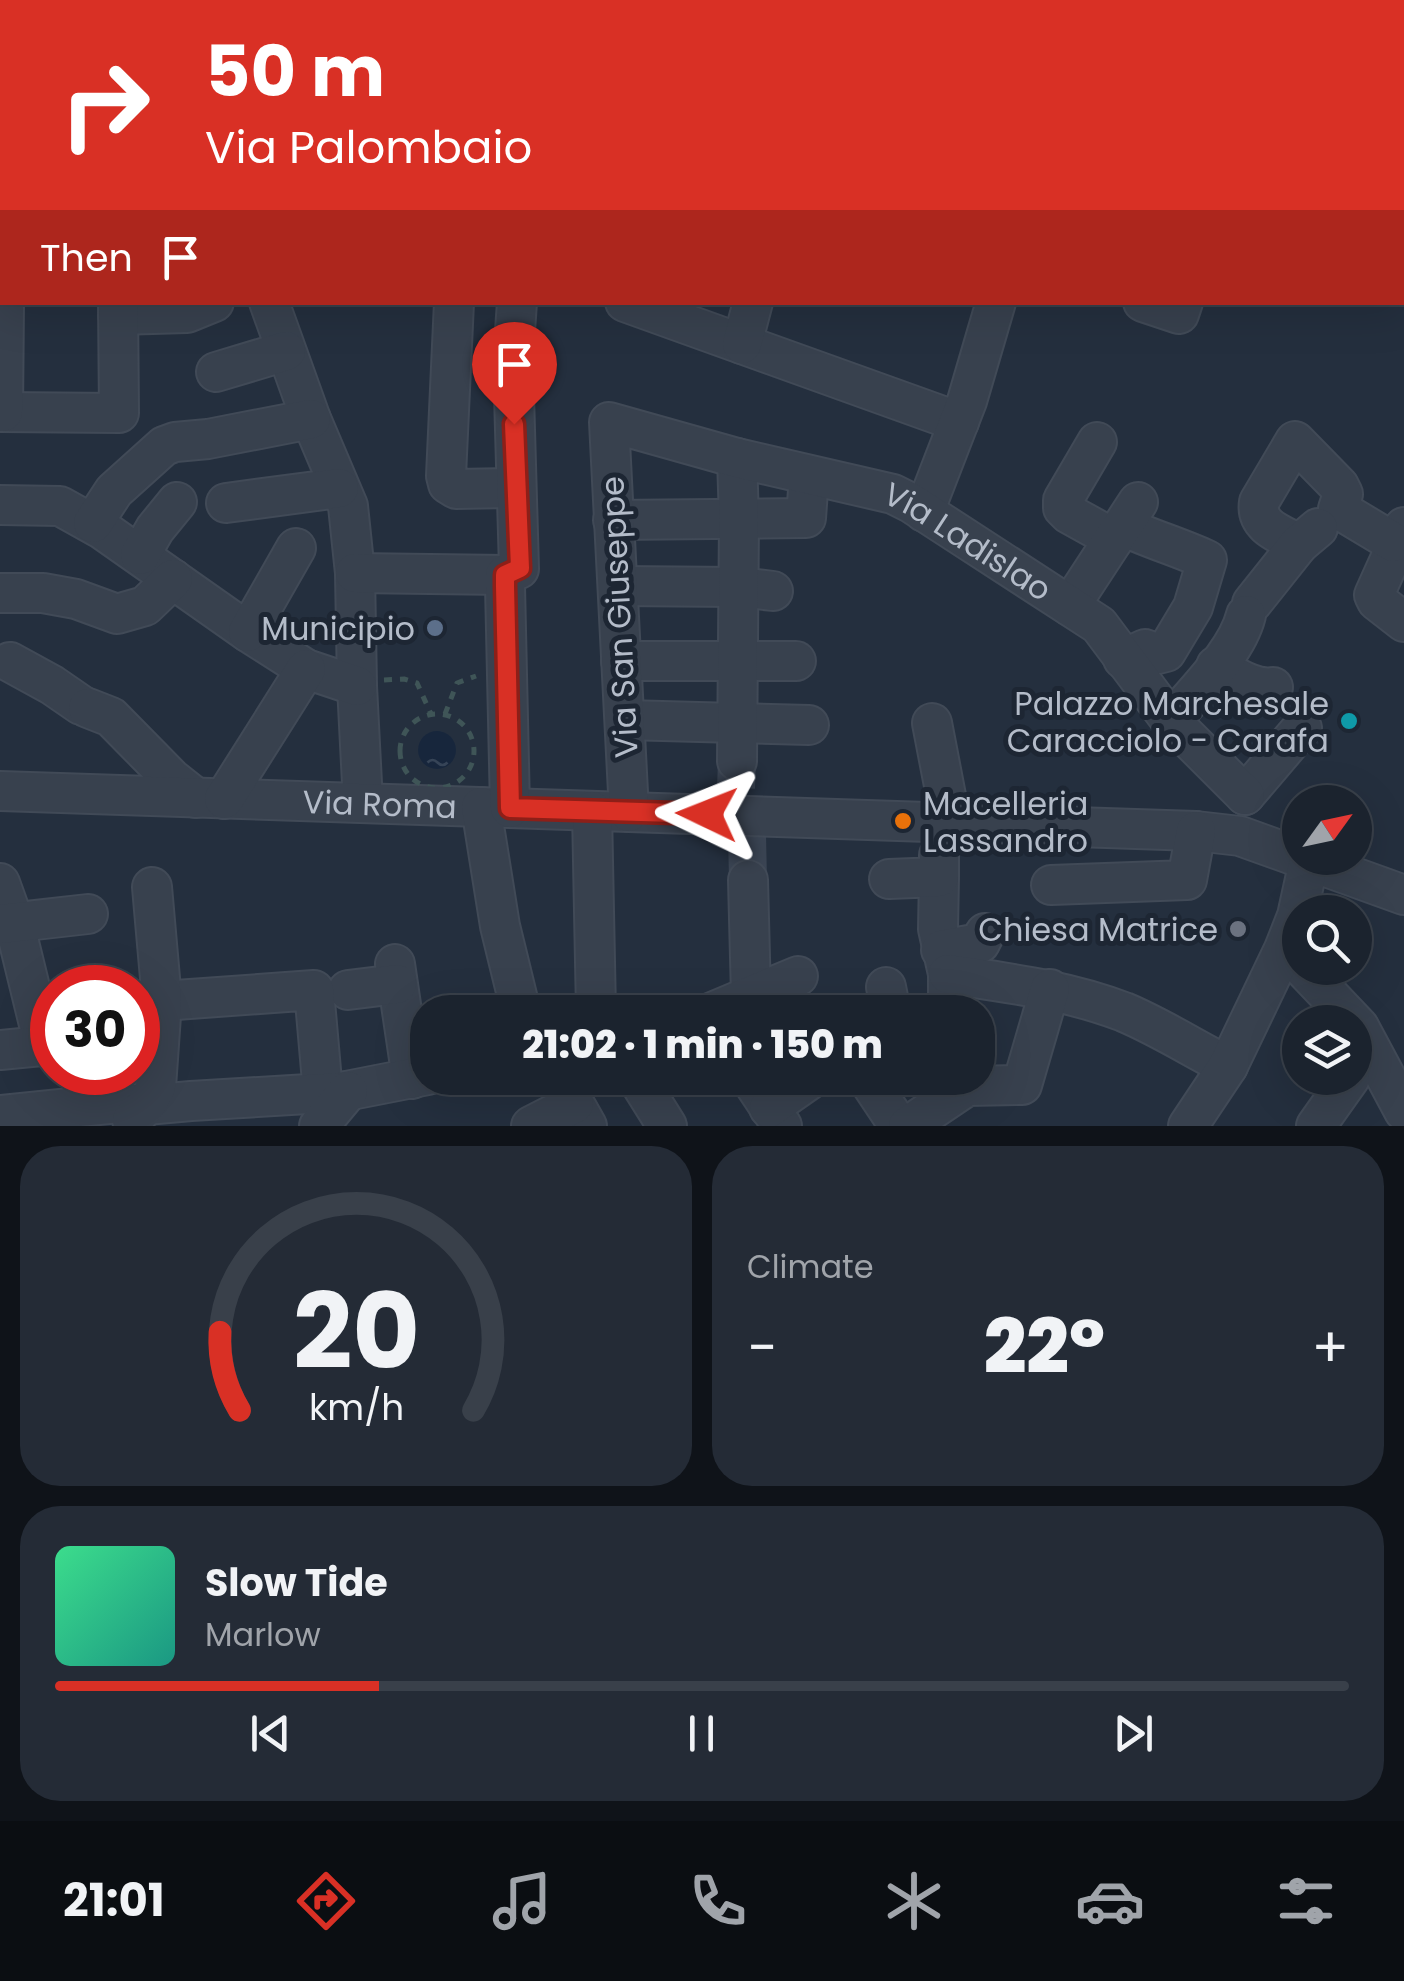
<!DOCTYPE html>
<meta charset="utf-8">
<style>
:root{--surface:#1b232e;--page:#242b36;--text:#f1f3f6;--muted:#a0a4aa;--line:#39404a;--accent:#d93025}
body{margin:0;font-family:Poppins,sans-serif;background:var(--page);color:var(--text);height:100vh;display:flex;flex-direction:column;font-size:38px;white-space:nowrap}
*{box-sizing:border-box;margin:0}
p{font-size:32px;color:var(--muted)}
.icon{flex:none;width:55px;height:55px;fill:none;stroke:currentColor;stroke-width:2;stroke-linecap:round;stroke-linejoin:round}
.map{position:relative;height:1126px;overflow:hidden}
.details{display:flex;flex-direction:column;gap:20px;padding:20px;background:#0f1319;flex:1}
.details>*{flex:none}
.hud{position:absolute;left:0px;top:0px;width:1405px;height:305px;box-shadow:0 10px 40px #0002,0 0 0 2px var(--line);background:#d93025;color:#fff;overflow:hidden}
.needle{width:65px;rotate:57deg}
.controls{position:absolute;left:1282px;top:785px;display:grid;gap:20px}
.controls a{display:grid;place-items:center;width:90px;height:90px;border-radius:50%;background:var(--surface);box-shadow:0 10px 40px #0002,0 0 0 2px var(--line);font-size:50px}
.speed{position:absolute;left:30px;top:965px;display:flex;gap:20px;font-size:50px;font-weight:700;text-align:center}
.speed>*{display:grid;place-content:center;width:130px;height:130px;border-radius:50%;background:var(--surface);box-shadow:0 10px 40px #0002,0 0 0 2px var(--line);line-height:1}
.speed .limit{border:15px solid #d22;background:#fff;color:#111}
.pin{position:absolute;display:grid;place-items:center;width:85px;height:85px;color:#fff;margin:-102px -42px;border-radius:50% 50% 50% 0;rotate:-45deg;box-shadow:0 0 10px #0007}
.pin .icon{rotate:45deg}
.me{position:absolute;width:110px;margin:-55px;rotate:272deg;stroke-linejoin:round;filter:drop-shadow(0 0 8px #0008)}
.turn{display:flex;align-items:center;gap:35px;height:210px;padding:0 40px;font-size:45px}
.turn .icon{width:130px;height:130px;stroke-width:2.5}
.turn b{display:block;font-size:70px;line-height:85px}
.then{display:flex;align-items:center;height:95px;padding:0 40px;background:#0003;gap:20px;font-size:38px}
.big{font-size:75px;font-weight:800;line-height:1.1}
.details .card{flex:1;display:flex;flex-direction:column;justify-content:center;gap:15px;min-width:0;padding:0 35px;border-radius:40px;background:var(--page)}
.details .dial{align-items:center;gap:0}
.dial svg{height:260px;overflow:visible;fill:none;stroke:var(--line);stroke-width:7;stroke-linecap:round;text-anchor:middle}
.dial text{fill:var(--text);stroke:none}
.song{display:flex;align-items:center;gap:30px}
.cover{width:120px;height:120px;border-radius:15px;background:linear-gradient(135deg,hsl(150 70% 55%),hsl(170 70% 35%))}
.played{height:10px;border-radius:5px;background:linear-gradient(90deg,var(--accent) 25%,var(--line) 25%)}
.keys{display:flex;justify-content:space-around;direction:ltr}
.heat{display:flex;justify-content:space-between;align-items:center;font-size:55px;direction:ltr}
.details .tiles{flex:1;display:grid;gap:20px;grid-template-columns:1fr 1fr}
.card:last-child{grid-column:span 2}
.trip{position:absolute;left:410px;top:995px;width:585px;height:100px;border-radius:40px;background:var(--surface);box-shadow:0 10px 40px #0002,0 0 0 2px var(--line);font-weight:800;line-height:100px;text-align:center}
.dock{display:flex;height:160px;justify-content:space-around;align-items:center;background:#0b0e12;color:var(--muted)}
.dock .icon{width:70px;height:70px}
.dock .current{color:var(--accent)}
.dock b{font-size:45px;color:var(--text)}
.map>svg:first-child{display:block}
.water{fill:url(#water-ripples)}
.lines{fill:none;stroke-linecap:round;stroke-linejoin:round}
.minor-tunnel{stroke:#3a4453;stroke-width:38;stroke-dasharray:38 19;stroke-linecap:butt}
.minor-casing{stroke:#414a57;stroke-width:42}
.path{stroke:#3f5557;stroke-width:5;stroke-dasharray:8 8;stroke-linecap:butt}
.minor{stroke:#38414e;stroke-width:38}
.route-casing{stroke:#8d1f18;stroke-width:25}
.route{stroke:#d93025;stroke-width:18}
.service-dot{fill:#5c6f8a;stroke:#1d2633;stroke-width:4}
.culture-dot{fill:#0f9aa8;stroke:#1d2633;stroke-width:4}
.food-dot{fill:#e8710a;stroke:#1d2633;stroke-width:4}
.worship-dot{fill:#6b7280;stroke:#1d2633;stroke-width:4}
.labels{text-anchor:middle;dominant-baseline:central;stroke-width:10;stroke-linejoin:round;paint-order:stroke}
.street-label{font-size:32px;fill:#b4bcc9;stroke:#1d2633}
.poi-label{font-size:32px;fill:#b4bcc9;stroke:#1d2633;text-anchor:end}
</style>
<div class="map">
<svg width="1404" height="1126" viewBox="0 0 1404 1126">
<defs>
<pattern id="water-ripples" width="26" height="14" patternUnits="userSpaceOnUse" patternTransform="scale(2.5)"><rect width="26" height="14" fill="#17263c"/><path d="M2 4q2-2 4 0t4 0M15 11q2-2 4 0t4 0" fill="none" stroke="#364457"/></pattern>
</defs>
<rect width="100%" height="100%" fill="#242f3e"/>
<path class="water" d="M418 750a19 19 0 1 1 38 0a19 19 0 1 1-38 0Z"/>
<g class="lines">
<path class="minor-tunnel" d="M736 788 737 761
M747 835 748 880"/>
<g class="minor-casing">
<g id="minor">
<path d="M131 0 132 2"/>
<path d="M309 0 310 2"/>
<path d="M492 0 494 2"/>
<path d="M687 0 695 2"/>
<path d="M1083 0 1091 2"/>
<path d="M275 2 280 0"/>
<path d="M597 2 598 0"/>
<path d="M838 2 839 0"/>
<path d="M1278 2 1279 0"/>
<path d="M1402 99 1404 100"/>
<path d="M0 166H2"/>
<path d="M1402 233 1404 228"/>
<path d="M269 302 311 419 348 506 355 573 357 686 363 803"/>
<path d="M454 302 446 476 448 484 456 489 515 488"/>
<path d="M625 302 959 422"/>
<path d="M1143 302 1179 314 1183 302"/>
<path d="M118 315 187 313 214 302"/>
<path d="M742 344 753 302"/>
<path d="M216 372 286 351"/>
<path d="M0 412 119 413 118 302"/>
<path d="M3 412 4 302"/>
<path d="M1097 442 1063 500V508L1069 514 1114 539"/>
<path d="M226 503 339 488"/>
<path d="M0 505 60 506 103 530 248 632 306 669 357 686"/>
<path d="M924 512 967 401 996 302"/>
<path d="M613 520 806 518 809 476"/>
<path d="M93 523 114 491 164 446 175 442 208 439 311 419"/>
<path d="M1123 526C1150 539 1179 547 1207 560L1193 607 1166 652 1158 654 1145 649 1123 659"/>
<path d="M1404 527 1393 542 1392 555 1374 595 1377 601 1404 622"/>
<path d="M1299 544C1281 534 1255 527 1259 502L1295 441 1339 486 1343 494 1338 509 1393 542"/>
<path d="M140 555 155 529 177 502"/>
<path d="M355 573 505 575"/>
<path d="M618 586 738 587 773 591"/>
<path d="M0 593H43L76 599 117 614 145 606 173 579"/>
<path d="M1252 603 1299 544 1318 528"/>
<path d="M1070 606 1138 502"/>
<path d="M248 632 296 548"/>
<path d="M621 661H796"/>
<path d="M10 662 52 685 81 705"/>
<path d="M1216 666C1233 675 1253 690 1273 687"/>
<path d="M88 708 111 717 172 779 196 798"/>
<path d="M625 720 809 725"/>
<path d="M1171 721C1195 692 1237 652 1246 615"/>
<path d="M932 723 951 822"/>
<path d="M737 761 739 520 737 458"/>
<path id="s1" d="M0 791 1196 831 1240 836 1404 895"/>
<path d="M1245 795 1302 728"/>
<path d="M224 799 306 669"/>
<path d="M481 807 500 926 521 1012"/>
<path d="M510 808 505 586V575L519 569 513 360 517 302"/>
<path d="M592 811 596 1012"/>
<path id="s2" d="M629 812 609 422 737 458 893 494 911 503 1099 625 1171 721 1245 795"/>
<path d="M939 877 938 929 948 974V1012"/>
<path d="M889 879 939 877V855"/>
<path d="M748 880 751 996"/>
<path d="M0 883 14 922 44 1045"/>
<path d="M1051 885 1187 880 1196 831"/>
<path d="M0 924 88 914"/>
<path d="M941 950 980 943 985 933"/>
<path d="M395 964 412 1079"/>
<path d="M1303 968 1359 1027 1404 1111"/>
<path d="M948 974C1008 983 1067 990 1124 1012 1160 1027 1194 1049 1228 1066"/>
<path d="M886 987 891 1012"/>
<path d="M348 990 397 984"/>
<path d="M162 1001 314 990 323 1093"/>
<path d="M712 1012 798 976"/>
<path d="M0 1050 52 1045"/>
<path d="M560 1078 587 1126"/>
<path d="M637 1078 667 1126"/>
<path d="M750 1078 782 1126"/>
<path d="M867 1078 899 1126"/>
<path d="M769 1108 812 1078"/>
<path d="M0 1115 119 1103 146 1105 191 1101 341 1092 428 1075"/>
<path d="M132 1120 146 1105 156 1087 162 1001 152 887"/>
<path d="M319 1126 348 1091"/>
<path d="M531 1126 574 1104"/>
<path d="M908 1126 967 1086 1022 1085 1050 989"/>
<path d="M1188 1126 1228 1066 1284 949 1297 916 1309 861"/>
<path d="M1316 1126 1350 1078"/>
</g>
</g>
<path class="path" d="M384 680 404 679 417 683 431 714
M400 751a37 37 0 1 1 74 0a37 37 0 1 1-74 0Z
M445 714 457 683 476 676"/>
<use href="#minor" class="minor"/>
</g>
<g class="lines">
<g class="route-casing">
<path id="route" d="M514 424 520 568 505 575V586L510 808 707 814"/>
</g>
<use href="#route" class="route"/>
</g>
<circle class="service-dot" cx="435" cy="628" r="10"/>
<circle class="culture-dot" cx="1349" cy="721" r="10"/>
<circle class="food-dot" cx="903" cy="821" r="10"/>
<circle class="worship-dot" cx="1238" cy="929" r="10"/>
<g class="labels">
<g class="street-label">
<text stroke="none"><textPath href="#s2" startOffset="772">Via Ladislao</textPath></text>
<text transform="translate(619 617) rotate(-93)">Via San Giuseppe</text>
<text stroke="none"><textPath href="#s1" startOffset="380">Via Roma</textPath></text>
</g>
<g class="poi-label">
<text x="415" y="628">Municipio</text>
<text x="1329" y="703">Palazzo Marchesale<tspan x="1329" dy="37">Caracciolo - Carafa</tspan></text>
<text x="923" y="803" text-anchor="start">Macelleria<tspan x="923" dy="37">Lassandro</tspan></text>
<text x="1218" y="929">Chiesa Matrice</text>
</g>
</g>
</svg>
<div class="controls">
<a><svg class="needle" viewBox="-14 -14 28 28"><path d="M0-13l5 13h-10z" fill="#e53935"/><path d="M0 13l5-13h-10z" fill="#a0a4aa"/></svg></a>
<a><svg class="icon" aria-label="search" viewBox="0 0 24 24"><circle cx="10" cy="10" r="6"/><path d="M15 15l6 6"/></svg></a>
<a><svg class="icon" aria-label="layers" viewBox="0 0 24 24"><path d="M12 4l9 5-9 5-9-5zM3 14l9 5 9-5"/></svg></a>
</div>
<div class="speed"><div class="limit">30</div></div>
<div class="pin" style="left:514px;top:424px;background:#d93025"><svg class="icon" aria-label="arrive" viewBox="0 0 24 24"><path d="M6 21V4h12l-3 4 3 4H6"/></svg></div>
<svg class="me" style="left:707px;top:814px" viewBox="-20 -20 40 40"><path d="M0-17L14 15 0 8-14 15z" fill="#d93025" stroke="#fff" stroke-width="4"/></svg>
<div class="trip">21:02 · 1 min · 150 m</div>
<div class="hud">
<div class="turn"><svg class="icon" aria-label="right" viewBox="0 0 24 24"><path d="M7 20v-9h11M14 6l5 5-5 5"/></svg><div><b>50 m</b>Via Palombaio</div></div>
<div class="then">Then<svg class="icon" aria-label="arrive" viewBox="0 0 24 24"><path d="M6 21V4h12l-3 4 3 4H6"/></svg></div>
</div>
</div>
<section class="details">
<div class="tiles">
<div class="card dial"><svg viewBox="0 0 100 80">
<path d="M14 69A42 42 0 1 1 86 69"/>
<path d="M14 69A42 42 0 0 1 8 45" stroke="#d93025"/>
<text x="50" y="56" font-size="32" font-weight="700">20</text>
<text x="50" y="72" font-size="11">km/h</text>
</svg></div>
<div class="card"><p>Climate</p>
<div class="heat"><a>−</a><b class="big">22°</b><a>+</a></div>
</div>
<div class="card">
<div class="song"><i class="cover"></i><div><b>Slow Tide</b><p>Marlow</p></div></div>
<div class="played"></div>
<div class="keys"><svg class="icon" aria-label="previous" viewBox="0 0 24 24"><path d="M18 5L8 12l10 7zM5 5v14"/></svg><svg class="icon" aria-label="pause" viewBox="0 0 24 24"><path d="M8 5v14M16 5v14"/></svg><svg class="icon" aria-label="next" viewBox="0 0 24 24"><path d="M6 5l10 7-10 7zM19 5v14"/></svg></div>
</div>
</div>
</section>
<nav class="dock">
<b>21:01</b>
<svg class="icon current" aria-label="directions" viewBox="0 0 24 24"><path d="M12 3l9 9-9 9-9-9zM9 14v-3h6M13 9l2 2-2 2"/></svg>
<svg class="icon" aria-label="music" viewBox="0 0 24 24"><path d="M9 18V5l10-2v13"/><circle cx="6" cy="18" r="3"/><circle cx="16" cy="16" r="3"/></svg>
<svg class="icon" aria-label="phone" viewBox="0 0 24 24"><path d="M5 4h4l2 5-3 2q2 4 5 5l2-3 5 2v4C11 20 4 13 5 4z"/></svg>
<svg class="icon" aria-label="climate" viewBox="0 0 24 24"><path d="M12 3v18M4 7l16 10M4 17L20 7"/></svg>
<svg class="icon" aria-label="car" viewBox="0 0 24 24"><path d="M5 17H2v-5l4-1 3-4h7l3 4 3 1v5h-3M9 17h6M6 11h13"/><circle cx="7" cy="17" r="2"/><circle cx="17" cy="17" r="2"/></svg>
<svg class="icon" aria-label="filters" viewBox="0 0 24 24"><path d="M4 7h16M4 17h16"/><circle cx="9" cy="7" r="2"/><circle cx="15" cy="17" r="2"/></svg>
</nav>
